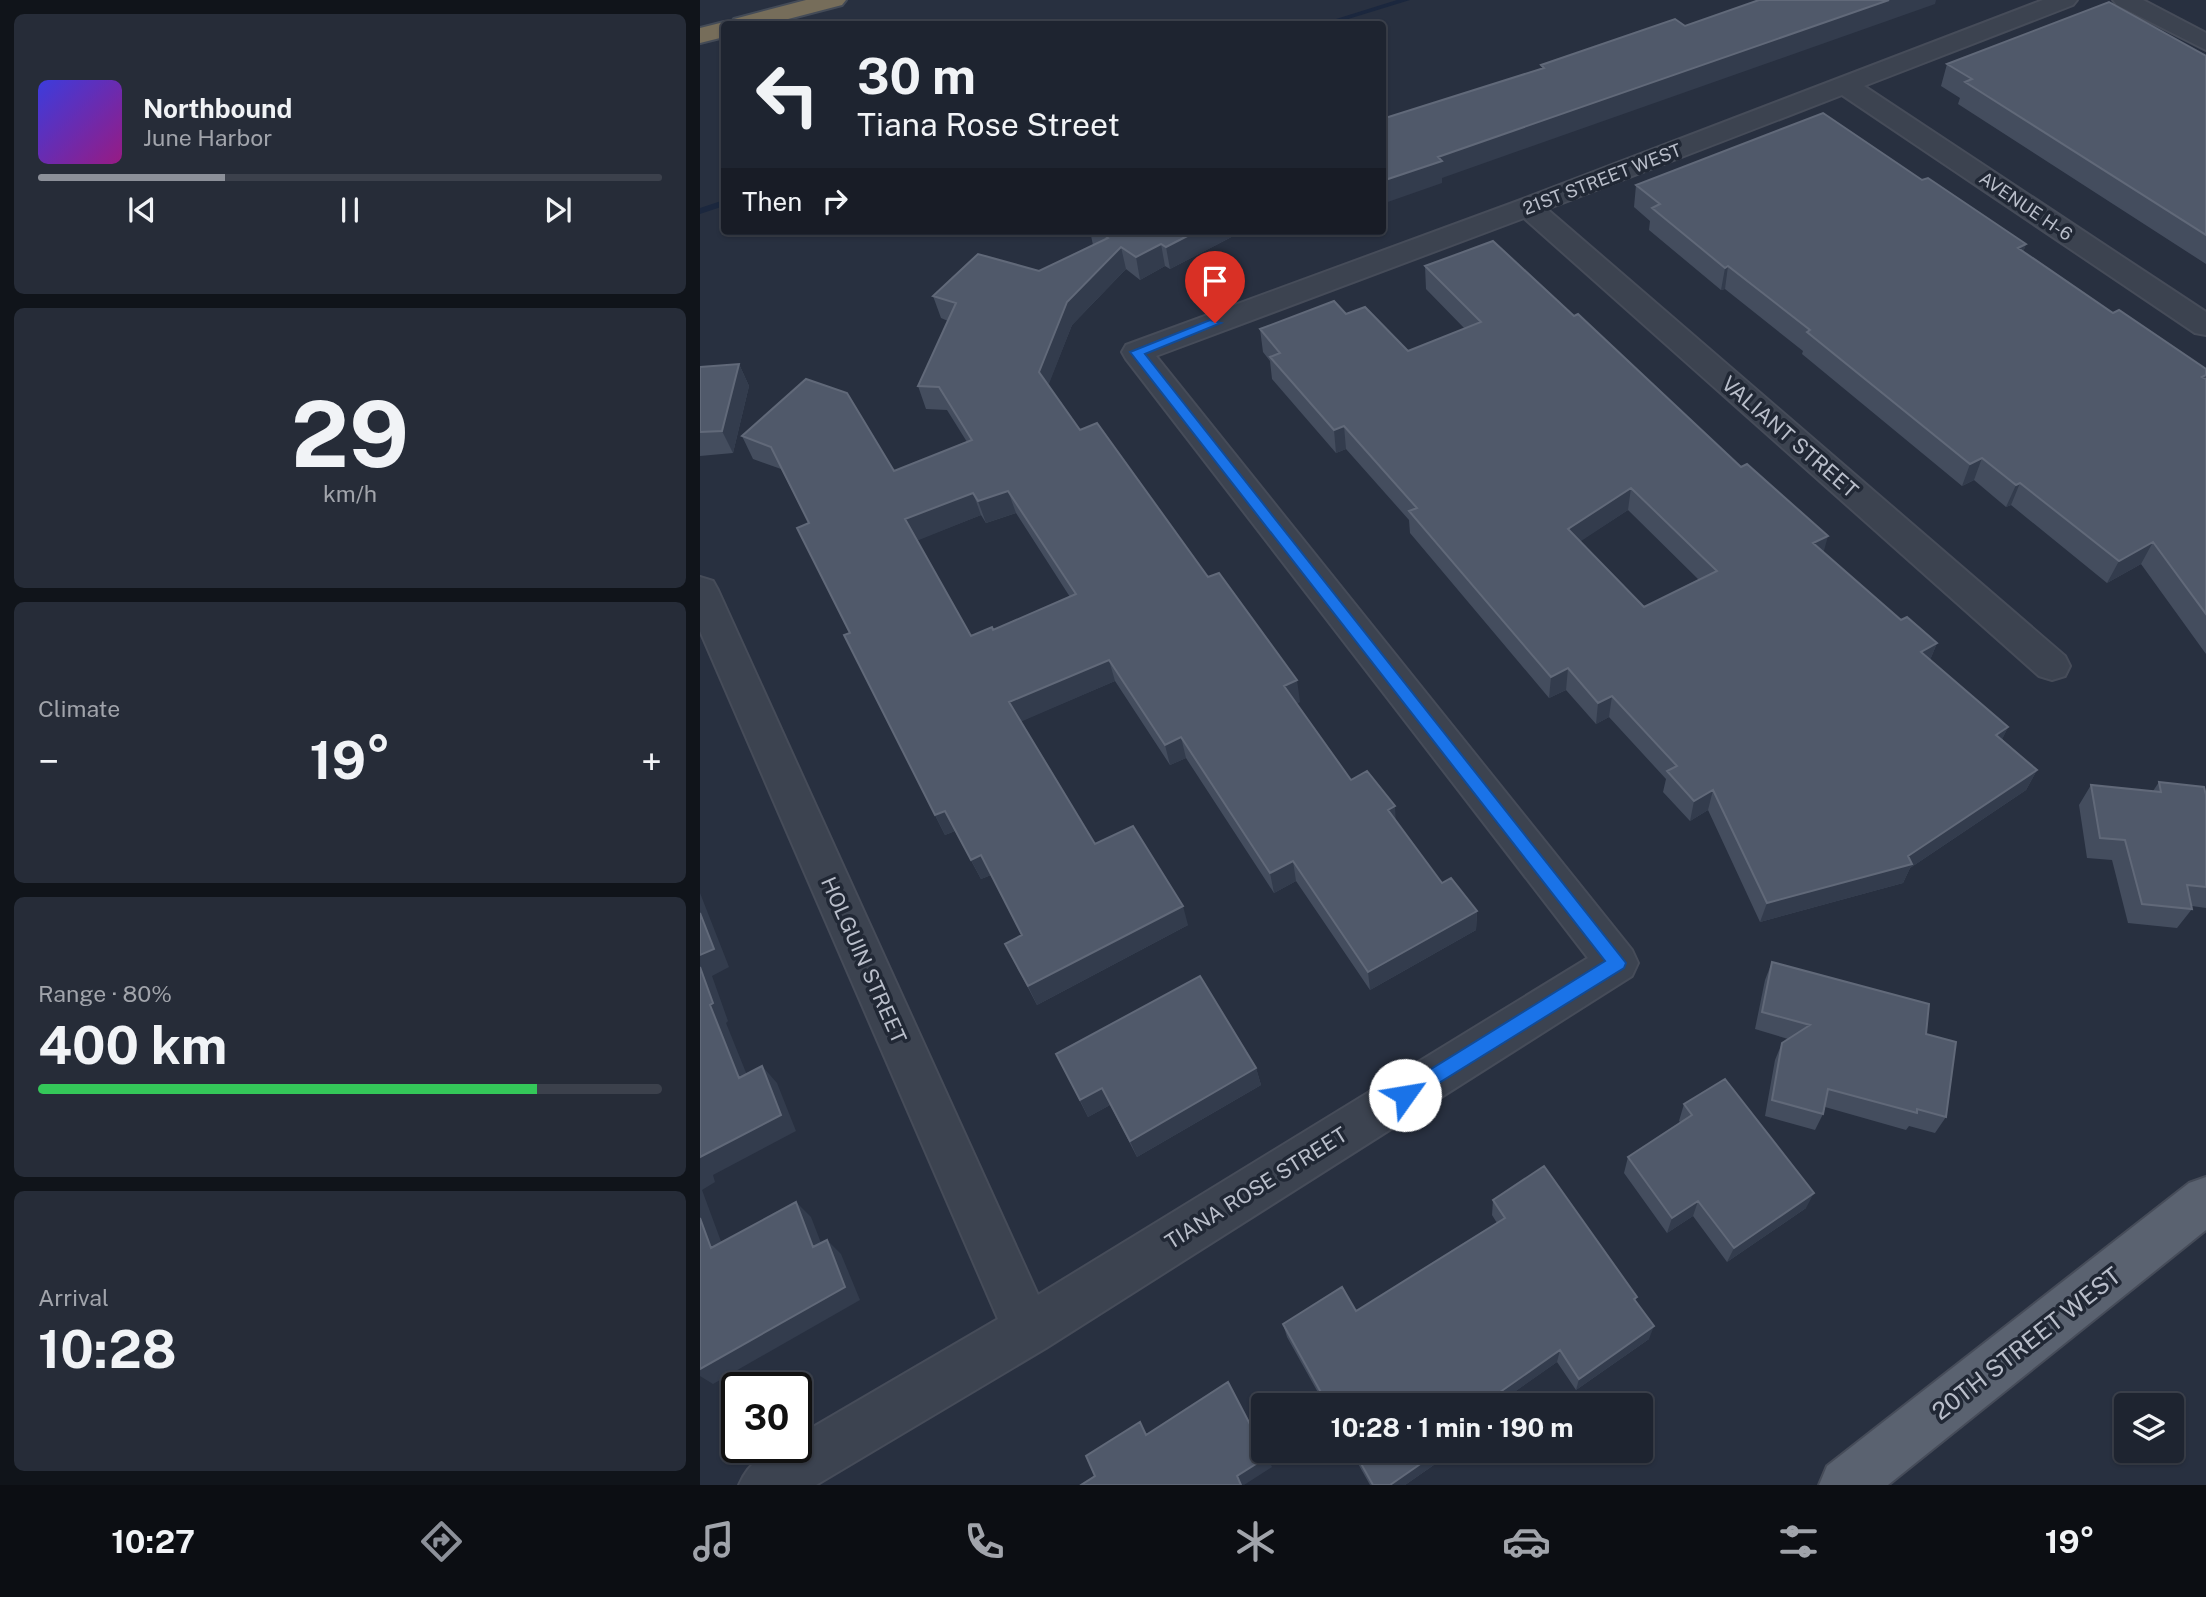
<!DOCTYPE html>
<meta charset="utf-8">
<style>
:root{--surface:#1e2430;--page:#262c38;--text:#f1f3f6;--muted:#a1a4ab;--line:#3c414c;--accent:#8c9099}
body{margin:0;font-family:"Public Sans",sans-serif;background:var(--page);color:var(--text);height:100vh;display:flex;flex-direction:column;font-size:26px;white-space:nowrap}
*{box-sizing:border-box;margin:0}
p{font-size:23px;color:var(--muted)}
.icon{flex:none;width:38px;height:38px;fill:none;stroke:currentColor;stroke-width:2;stroke-linecap:round;stroke-linejoin:round}
.map{position:relative;flex:1;overflow:hidden}
.side{display:flex;flex-direction:column;gap:14px;padding:14px;background:#10141a;width:700px}
.side>*{flex:none}
.banner{position:absolute;left:21px;top:21px;width:665px;height:214px;border-radius:7px;box-shadow:0 2px 5px #0004,0 0 0 2px var(--line);background:#1e2430;color:var(--text);overflow:hidden}
.controls{position:absolute;left:1414px;top:1393px;display:grid;gap:14px}
.controls a{display:grid;place-items:center;width:70px;height:70px;border-radius:7px;background:var(--surface);box-shadow:0 2px 5px #0004,0 0 0 2px var(--line);font-size:35px}
.speed{position:absolute;left:21px;top:1372px;display:flex;gap:14px;font-size:35px;font-weight:700;text-align:center}
.speed>*{display:grid;place-content:center;width:91px;height:91px;border-radius:50%;background:var(--surface);box-shadow:0 2px 5px #0004,0 0 0 2px var(--line);line-height:1}
.speed .limit{border:4px solid #111;border-radius:10px;background:#fff;color:#111}
.pin{position:absolute;display:grid;place-items:center;width:60px;height:60px;color:#fff;margin:-72px -30px;border-radius:50% 50% 50% 0;rotate:-45deg;box-shadow:0 0 7px #0007}
.pin .icon{rotate:45deg}
.me{position:absolute;width:77px;margin:-38px;rotate:58deg;stroke-linejoin:round;filter:drop-shadow(0 0 5px #0008)}
.turn{display:flex;align-items:center;gap:24px;height:147px;padding:0 21px;font-size:32px}
.turn .icon{width:91px;height:91px;stroke-width:2.5}
.turn b{display:block;font-size:49px;line-height:60px}
.then{display:flex;align-items:center;height:66px;padding:0 21px;background:#0003;gap:14px;font-size:26px}
.big{font-size:52px;font-weight:700;line-height:1.1}
.side .tile{flex:1;display:flex;flex-direction:column;justify-content:center;gap:10px;min-width:0;padding:0 24px;border-radius:10px;background:var(--page)}
.side .dial{align-items:center;gap:0}
.dial b{font-size:91px;line-height:1}
.song{display:flex;align-items:center;gap:21px}
.cover{width:84px;height:84px;border-radius:10px;background:linear-gradient(135deg,hsl(240 70% 55%),hsl(310 70% 35%))}
.played{height:7px;border-radius:4px;background:linear-gradient(90deg,var(--accent) 30%,var(--line) 30%)}
.keys{display:flex;justify-content:space-around;direction:ltr}
.heat{display:flex;justify-content:space-between;align-items:center;font-size:38px;direction:ltr}
.charge{height:10px;border-radius:5px;background:linear-gradient(90deg,#34c759 80%,var(--line) 0)}
.trip{position:absolute;left:551px;top:1393px;width:402px;height:70px;border-radius:7px;background:var(--surface);box-shadow:0 2px 5px #0004,0 0 0 2px var(--line);font-weight:700;line-height:70px;text-align:center}
.menu{display:flex;height:112px;justify-content:space-around;align-items:center;background:#0c0e13;color:var(--muted)}
.menu .icon{width:49px;height:49px}
.menu .selected{color:var(--accent)}
.menu b{font-size:32px;color:var(--text)}
main{display:flex;flex:1;min-height:0}
.map>svg:first-child{display:block}
.lines{fill:none;stroke-linecap:round;stroke-linejoin:round}
.stream{fill:#1b273e;fill-rule:evenodd}
.minor-casing{stroke:#464c59;stroke-width:4}
.major-casing{stroke:#464c59;stroke-width:4}
.highway-casing{stroke:#444b57;stroke-width:4}
.minor{fill:#3c4350;fill-rule:evenodd}
.major{fill:#5a6270;fill-rule:evenodd}
.highway{fill:#766d5a;fill-rule:evenodd}
.wall{fill:#444d5e;fill-rule:evenodd}
.shaded-wall{fill:#333c4d}
.building{fill:#50596a;stroke:#616979;stroke-width:2;fill-rule:evenodd}
.route{fill:#1a73e8;stroke:#114b97;stroke-width:2}
.labels{text-anchor:middle;dominant-baseline:central;stroke-width:7;stroke-linejoin:round;paint-order:stroke}
.far-street-label{font-size:18px;fill:#b9beca;stroke:#212835}
.street-label{font-size:21px;fill:#b9beca;stroke:#212835}
.near-street-label{font-size:24px;fill:#b9beca;stroke:#212835}
</style>
<main>
<section class="side">
<div class="tile">
<div class="song"><i class="cover"></i><div><b>Northbound</b><p>June Harbor</p></div></div>
<div class="played"></div>
<div class="keys"><svg class="icon" aria-label="previous" viewBox="0 0 24 24"><path d="M18 5L8 12l10 7zM5 5v14"/></svg><svg class="icon" aria-label="pause" viewBox="0 0 24 24"><path d="M8 5v14M16 5v14"/></svg><svg class="icon" aria-label="next" viewBox="0 0 24 24"><path d="M6 5l10 7-10 7zM19 5v14"/></svg></div>
</div>
<div class="tile dial"><b>29</b><p>km/h</p></div>
<div class="tile"><p>Climate</p>
<div class="heat"><a>−</a><b class="big">19°</b><a>+</a></div>
</div>
<div class="tile"><p>Range · 80%</p><b class="big">400 km</b><div class="charge"></div></div>
<div class="tile"><p>Arrival</p><b class="big">10:28</b></div>
</section>
<div class="map">
<svg width="1506" height="1485" viewBox="0 0 1506 1485">
<rect width="100%" height="100%" fill="#283040"/>
<g class="lines">
<path class="stream" d="M697 0H710L632 24H620Z
M24 200V206L0 214V208Z"/>
<g class="minor-casing">
<path id="minor" d="M1343 0H1377L1373 5 1164 86 1506 312V335L1495 333 1142 95 847 209 1365 656 1370 666 1365 676 1352 680 1339 676 824 218 456 356 932 950 938 963 932 976 346 1348 116 1485H39C49 1461 70 1447 96 1447V1437L298 1319 0 631V577L13 581 18 590 338 1295 888 958 426 359 422 352 426 345 818 201Z
M1413 0H1443L1506 33V50L1417 5Z"/>
</g>
<g class="major-casing">
<path id="major" d="M1506 1177V1230L1188 1485H1119L1127 1466 1489 1183Z"/>
</g>
<g class="highway-casing">
<path id="highway" d="M106 0H146L142 5 69 24H24V37L0 43V28L24 22 31 23 34 19Z"/>
</g>
<use href="#minor" class="minor"/>
<use href="#major" class="major"/>
<use href="#highway" class="highway"/>
</g>
<path class="wall" d="M1506 56V264L1258 104 1260 98 1241 86 1247 64Z
M1222 180 1326 244 1323 252 1413 313 1506 369V654L1441 564 1407 583 1311 505 1306 507 1274 480 1262 486 1102 354 1103 351 1025 289 1021 290 949 230 950 221 934 207 936 185Z
M390 231H543L470 269 465 266 440 280 426 269 372 325 348 385 380 430 508 577 600 702 596 703 651 780 696 821 742 883 777 911 776 930 670 990 596 881 574 893 486 758 470 765 415 681 321 721 395 844 488 925 337 1005 305 944 322 936 291 875 281 879 255 831 245 835 144 635 150 633 109 523 81 469 53 459 42 436 194 471 267 442 247 410 226 409 218 386 248 321 241 318 233 296 339 271 393 245ZM316 513 370 597 293 630 271 636 217 540 281 515 286 523Z
M725 266 1124 552 1201 620 1237 643 1230 660 1308 727 1302 739 1337 770 1326 790 1210 868 1203 883 1060 922 1008 810 990 821 963 792 966 779 909 717 896 724 866 690 849 698 710 533 709 520 646 449 636 453 572 379 570 361 563 352 560 329 646 314 708 351 765 329 726 289ZM928 510 999 580 944 607 880 541Z
M39 364 49 386 33 453 0 456V367Z
M1459 782 1506 795V908L1492 906V909L1477 928 1428 923 1412 860 1387 858 1379 805 1391 785 1453 791Z
M1072 962 1226 1034 1246 1117 1235 1133 1209 1126 1206 1130 1125 1107 1123 1114 1115 1130 1065 1116 1075 1060 1082 1043 1088 1039 1055 1029 1065 980Z
M356 1054 556 1068 561 1085 437 1157 410 1105 388 1117Z
M984 1104 1106 1208 1027 1262 993 1216 967 1233 924 1173 928 1157 981 1123 979 1121Z
M793 1200 937 1297 935 1301 949 1339 876 1390 857 1362 797 1404 798 1405H625L587 1337 583 1324 656 1311 797 1223 792 1215Z
M651 1451H754L705 1485H670Z"/>
<path class="shaded-wall" d="M1189 0H1236L1235 4 742 178V183L682 204V181L738 157Z
M497 231H543L470 269 466 247Z
M461 244 465 266 440 280 436 257Z
M1326 244 1318 267V248Z
M421 247 426 269 372 325 345 394 339 372 367 302Z
M1028 266 1025 289 1021 290 1025 268Z
M39 364 49 386 33 453 22 431Z
M644 426 646 449 636 453 634 430Z
M1282 458 1274 480 1262 486 1270 464Z
M1320 483 1311 505 1306 507 1316 485Z
M931 488 928 510 866 551 868 529Z
M308 491 316 513 286 523 278 501Z
M273 493 281 515 214 542 205 519Z
M1128 536 1122 558 1113 543Z
M1453 542 1441 564 1407 583 1419 561Z
M1237 643 1228 665 1221 652Z
M409 660 415 681 318 723 309 702Z
M868 668 866 690 849 698 851 677Z
M597 680 600 702 587 707 584 686Z
M912 696 909 717 896 724 898 703Z
M1308 727 1298 748 1296 735Z
M481 737 486 758 470 765 465 745Z
M1337 770 1326 790 1210 868 1203 883 1060 922 1067 903 1208 856Z
M1013 790 1008 810 990 821 994 801Z
M695 806 696 827 688 810Z
M245 811 255 831 245 835 235 815Z
M281 855 291 875 281 879 271 860Z
M593 861 596 881 574 893 570 873Z
M0 893 29 967 12 976 28 1021 26 1023 55 1095 39 1078 10 1005 0 967Z
M483 906 488 925 337 1005 328 986Z
M777 911 776 930 670 990 668 972Z
M62 1066 77 1083 96 1131 13 1175 15 1182 2 1190 29 1263 11 1248 0 1218V1157Z
M556 1068 561 1085 437 1157 430 1141Z
M402 1088 410 1105 388 1117 380 1100Z
M1114 1193 1106 1208 1027 1262 1034 1248Z
M998 1201 993 1216 967 1233 972 1218Z
M96 1202 111 1217 128 1261 113 1247Z
M127 1240 141 1254 160 1300 13 1384 0 1376V1369Z
M954 1326 949 1339 876 1390 879 1379Z
M860 1350 857 1362 796 1405 793 1397Z
M739 1451H754L705 1485H690Z
M567 1457 572 1467 544 1485H541L537 1476Z"/>
<path class="building" d="M1059 0H1189L738 157 742 161 682 181V119L844 68 841 65 975 19 985 26Z
M1409 2 1506 56V235L1265 82 1272 79 1247 64Z
M1123 113 1222 180 1228 178 1326 244 1318 248 1413 313 1419 310 1506 369V375L1502 377 1506 379V614L1453 542 1419 561 1320 483 1316 485 1282 458 1270 464 1107 332 1110 330 1028 266 1025 268 952 208 960 204 936 185Z
M399 231H497L466 247 461 244 436 257 421 247 367 302 339 372 380 430 397 423 508 577 519 573 597 680 584 686 651 780 667 771 695 806 688 810 742 883 751 878 777 911 668 972 593 861 570 873 481 737 465 745 409 660 309 702 395 844 433 826 483 906 328 986 305 944 322 935 281 855 271 860 245 811 235 815 144 635 150 633 97 528 109 523 71 447 42 436 106 379 147 393 194 471 272 440 239 387 218 386 256 303 233 296 278 254 339 271 408 238ZM308 491 376 594 293 630 292 627 271 636 205 519 273 493 278 501Z
M793 241 874 316 878 314 1041 467 1047 464 1128 536 1113 543 1201 620 1207 617 1237 643 1221 652 1308 727 1296 735 1337 770 1208 856 1212 864 1067 903 1013 790 994 801 967 771 977 766 912 696 898 703 868 668 851 677 709 511 717 508 644 426 634 430 570 357 580 353 560 329 634 301 646 314 665 307 708 351 781 322 725 266ZM931 488 1017 571 944 607 868 529Z
M39 364 22 431 0 432V367Z
M1459 782 1504 787 1506 795V887L1487 885 1492 909 1442 904 1425 840 1400 838 1391 785 1461 792Z
M0 913 14 949 0 955Z
M1072 962 1229 1004 1226 1034 1256 1042 1246 1117 1217 1109V1113L1128 1089 1123 1114 1072 1100 1082 1043 1110 1025 1062 1012Z
M0 967 13 1003 10 1005 39 1078 62 1066 81 1115 0 1157Z
M500 976 556 1068 430 1141 402 1088 380 1100 356 1054Z
M1025 1079 1114 1193 1034 1248 998 1201 972 1218 928 1157 992 1115 984 1104Z
M844 1166 937 1297 934 1299 954 1326 879 1379 860 1350 793 1397 798 1405H628L583 1324 642 1287 656 1311 805 1218 793 1200Z
M96 1202 113 1247 127 1240 145 1287 0 1369V1218L11 1248Z
M528 1382 567 1457 537 1476 541 1485H381L395 1476 386 1456 440 1422 446 1435Z
M654 1451H739L690 1485H673Z"/>
<path class="route" d="M510 320 521 323 445 354 926 963 924 968 705 1104 699 1101 696 1095 699 1089 905 961 430 352Z"/>
<g class="labels">
<g class="far-street-label">
<text transform="translate(902 179) rotate(-21)">21ST STREET WEST</text>
<text transform="translate(1326 206) rotate(34)">AVENUE H-6</text>
</g>
<g class="street-label">
<text transform="translate(1090 437) rotate(41)">VALIANT STREET</text>
<text transform="translate(164 960) rotate(66)">HOLGUIN STREET</text>
<text transform="translate(556 1188) rotate(-32)">TIANA ROSE STREET</text>
</g>
<g class="near-street-label">
<text transform="translate(1326 1343) rotate(-38)">20TH STREET WEST</text>
</g>
</g>
</svg>
<div class="controls">
<a><svg class="icon" aria-label="layers" viewBox="0 0 24 24"><path d="M12 4l9 5-9 5-9-5zM3 14l9 5 9-5"/></svg></a>
</div>
<div class="speed"><div class="limit">30</div></div>
<div class="pin" style="left:515px;top:323px;background:#d93025"><svg class="icon" aria-label="arrive" viewBox="0 0 24 24"><path d="M6 21V4h12l-3 4 3 4H6"/></svg></div>
<svg class="me" style="left:705px;top:1095px" viewBox="-20 -20 40 40"><circle r="19" fill="#fff"/><path d="M0-13L10 11 0 6-10 11z" fill="#1a73e8"/></svg>
<div class="trip">10:28 · 1 min · 190 m</div>
<div class="banner">
<div class="turn"><svg class="icon" aria-label="left" viewBox="0 0 24 24"><path d="M17 20v-9H6M10 6l-5 5 5 5"/></svg><div><b>30 m</b>Tiana Rose Street</div></div>
<div class="then">Then<svg class="icon" aria-label="right" viewBox="0 0 24 24"><path d="M7 20v-9h11M14 6l5 5-5 5"/></svg></div>
</div>
</div>
</main>
<nav class="menu">
<b>10:27</b>
<svg class="icon selected" aria-label="directions" viewBox="0 0 24 24"><path d="M12 3l9 9-9 9-9-9zM9 14v-3h6M13 9l2 2-2 2"/></svg>
<svg class="icon" aria-label="music" viewBox="0 0 24 24"><path d="M9 18V5l10-2v13"/><circle cx="6" cy="18" r="3"/><circle cx="16" cy="16" r="3"/></svg>
<svg class="icon" aria-label="phone" viewBox="0 0 24 24"><path d="M5 4h4l2 5-3 2q2 4 5 5l2-3 5 2v4C11 20 4 13 5 4z"/></svg>
<svg class="icon" aria-label="climate" viewBox="0 0 24 24"><path d="M12 3v18M4 7l16 10M4 17L20 7"/></svg>
<svg class="icon" aria-label="car" viewBox="0 0 24 24"><path d="M5 17H2v-5l4-1 3-4h7l3 4 3 1v5h-3M9 17h6M6 11h13"/><circle cx="7" cy="17" r="2"/><circle cx="17" cy="17" r="2"/></svg>
<svg class="icon" aria-label="filters" viewBox="0 0 24 24"><path d="M4 7h16M4 17h16"/><circle cx="9" cy="7" r="2"/><circle cx="15" cy="17" r="2"/></svg>
<b>19°</b>
</nav>
